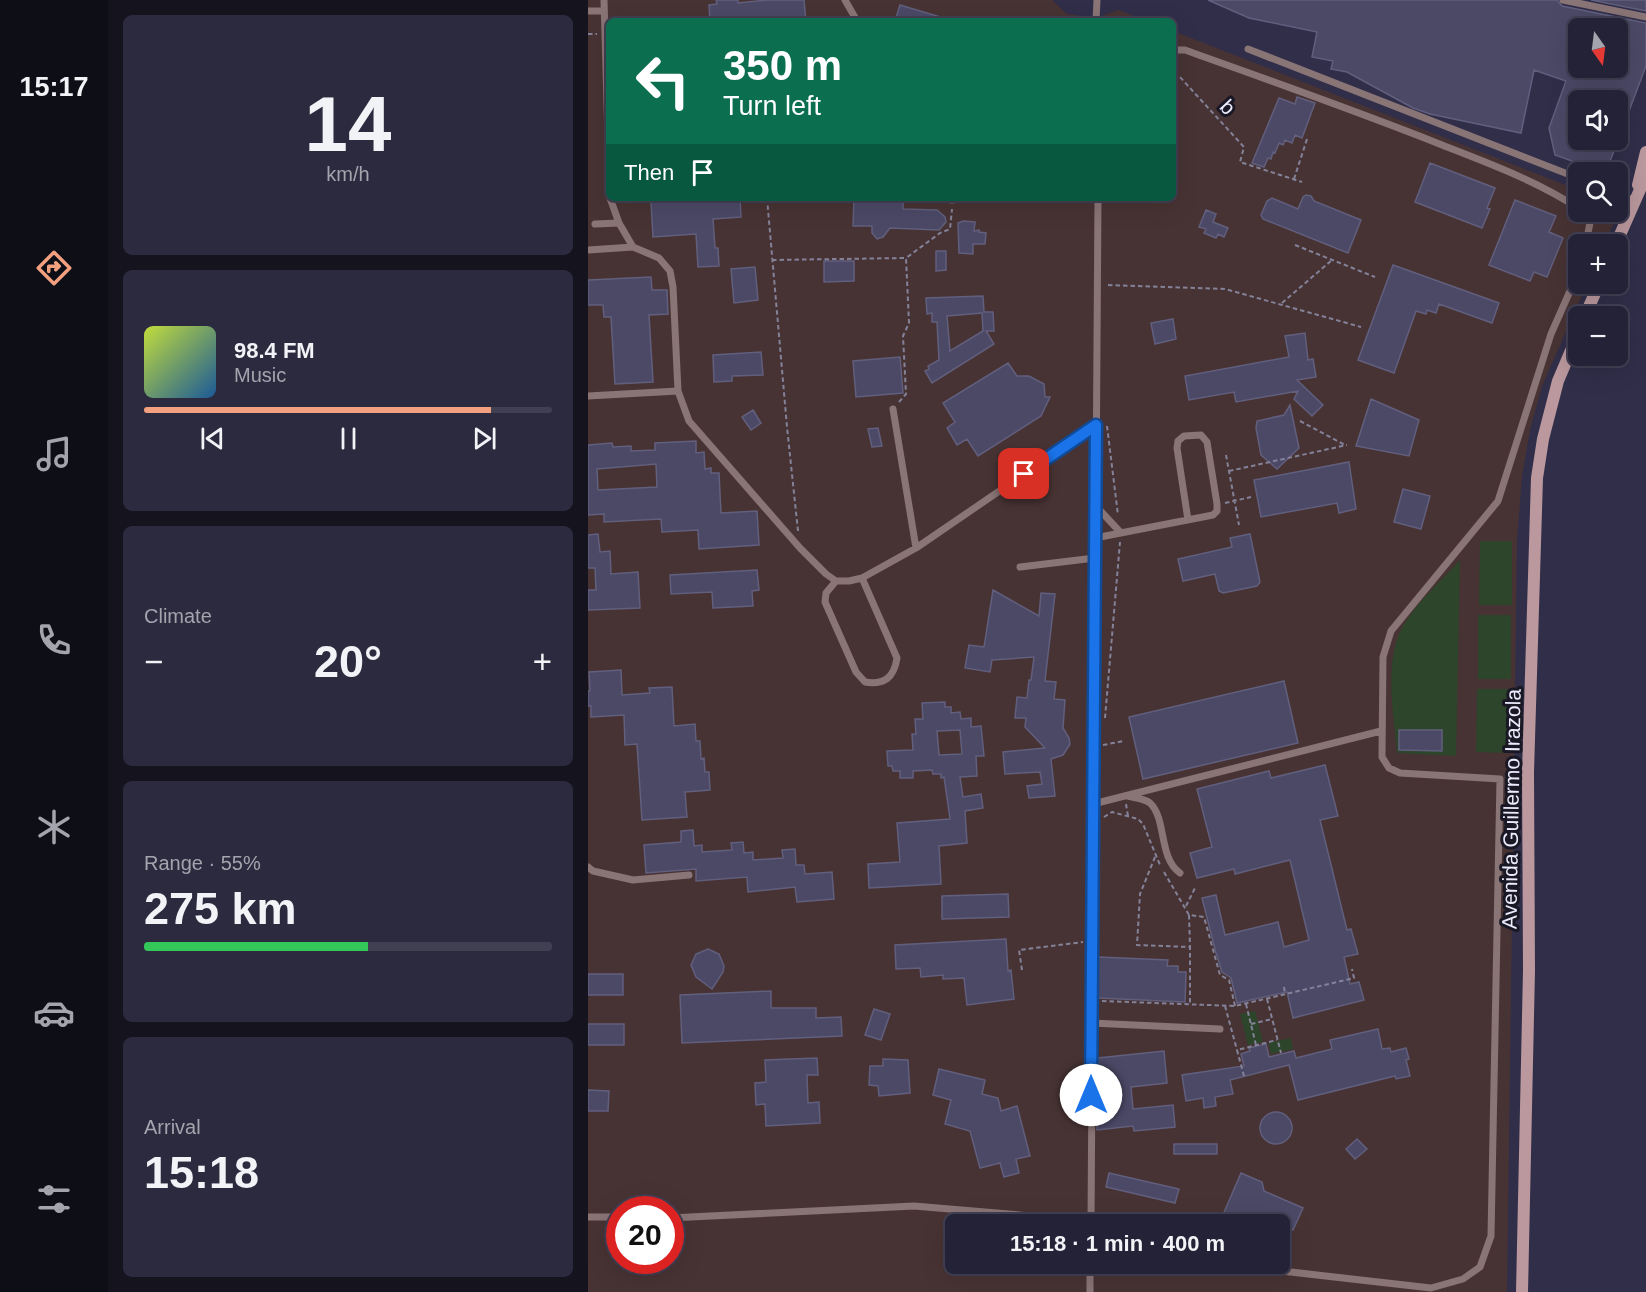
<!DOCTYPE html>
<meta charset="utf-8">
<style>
:root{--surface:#242237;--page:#2c2a3f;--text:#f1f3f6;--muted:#a3a4ad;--line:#413f52;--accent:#f2a080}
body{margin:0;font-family:Helvetica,sans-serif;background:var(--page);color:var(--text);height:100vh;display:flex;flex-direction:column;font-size:22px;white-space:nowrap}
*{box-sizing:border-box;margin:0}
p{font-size:20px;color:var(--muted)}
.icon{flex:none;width:33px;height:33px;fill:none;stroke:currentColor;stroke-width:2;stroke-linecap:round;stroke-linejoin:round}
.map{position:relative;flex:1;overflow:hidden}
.drawer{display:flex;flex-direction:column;gap:15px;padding:15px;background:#14131e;width:480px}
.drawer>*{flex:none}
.hud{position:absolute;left:18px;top:18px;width:570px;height:183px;border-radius:9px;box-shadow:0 6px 24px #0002,0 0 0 2px var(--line);background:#0b6e4f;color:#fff;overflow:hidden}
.needle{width:39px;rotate:166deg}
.tools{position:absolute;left:980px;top:18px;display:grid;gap:12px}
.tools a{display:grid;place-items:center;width:60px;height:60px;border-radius:9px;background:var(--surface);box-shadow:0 6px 24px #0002,0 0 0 2px var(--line);font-size:30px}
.speed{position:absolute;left:18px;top:1196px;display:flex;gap:12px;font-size:30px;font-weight:700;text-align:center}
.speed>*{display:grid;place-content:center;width:78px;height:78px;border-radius:50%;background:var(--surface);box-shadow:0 6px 24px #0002,0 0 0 2px var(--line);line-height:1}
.speed .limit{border:9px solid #d22;background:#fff;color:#111}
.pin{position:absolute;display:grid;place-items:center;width:51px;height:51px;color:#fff;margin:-26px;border-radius:12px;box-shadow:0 3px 9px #0006}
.me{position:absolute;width:66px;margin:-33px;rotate:0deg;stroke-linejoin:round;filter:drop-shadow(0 0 4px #0008)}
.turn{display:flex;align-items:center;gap:21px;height:126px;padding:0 18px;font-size:27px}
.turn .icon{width:78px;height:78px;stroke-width:2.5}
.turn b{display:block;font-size:42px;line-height:51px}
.then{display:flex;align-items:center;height:57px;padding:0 18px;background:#0003;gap:12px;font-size:22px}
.big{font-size:45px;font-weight:800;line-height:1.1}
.drawer .tile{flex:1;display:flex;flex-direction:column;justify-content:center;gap:9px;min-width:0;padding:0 21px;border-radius:9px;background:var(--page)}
.drawer .dial{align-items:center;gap:0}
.dial b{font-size:78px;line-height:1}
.song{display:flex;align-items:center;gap:18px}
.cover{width:72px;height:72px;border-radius:9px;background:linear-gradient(135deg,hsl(70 70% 55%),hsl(210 70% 35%))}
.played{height:6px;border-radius:3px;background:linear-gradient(90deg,var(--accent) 85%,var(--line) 85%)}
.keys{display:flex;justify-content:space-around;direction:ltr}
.heat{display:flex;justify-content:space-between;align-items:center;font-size:33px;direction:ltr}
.charge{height:9px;border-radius:4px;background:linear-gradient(90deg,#34c759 55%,var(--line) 0)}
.trip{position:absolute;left:357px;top:1214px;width:345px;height:60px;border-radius:9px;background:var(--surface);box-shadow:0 6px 24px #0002,0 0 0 2px var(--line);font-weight:800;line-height:60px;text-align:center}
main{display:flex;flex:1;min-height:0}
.dock{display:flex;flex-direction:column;width:108px;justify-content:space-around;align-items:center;background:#0e0e16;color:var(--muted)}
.dock .icon{width:42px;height:42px}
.dock .active{color:var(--accent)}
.dock b{font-size:27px;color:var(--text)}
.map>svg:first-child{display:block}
.education{fill:#483334;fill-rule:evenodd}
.green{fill:#2d452a}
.building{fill:#4b4966;stroke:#615f7d;stroke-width:1.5;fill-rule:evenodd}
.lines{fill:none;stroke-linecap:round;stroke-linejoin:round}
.path{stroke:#838299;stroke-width:2;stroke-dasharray:4.5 3;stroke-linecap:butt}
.service{stroke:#897476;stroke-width:7}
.secondary{stroke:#ba989d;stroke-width:12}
.route-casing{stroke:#114b97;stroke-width:15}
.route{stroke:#1a73e8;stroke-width:10}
.labels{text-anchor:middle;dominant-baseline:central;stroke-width:6;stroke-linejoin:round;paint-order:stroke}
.street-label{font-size:21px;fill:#ecebfd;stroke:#191824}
</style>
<main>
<nav class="dock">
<b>15:17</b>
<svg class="icon active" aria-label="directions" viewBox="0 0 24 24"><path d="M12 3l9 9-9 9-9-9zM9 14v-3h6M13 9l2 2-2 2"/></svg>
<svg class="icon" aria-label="music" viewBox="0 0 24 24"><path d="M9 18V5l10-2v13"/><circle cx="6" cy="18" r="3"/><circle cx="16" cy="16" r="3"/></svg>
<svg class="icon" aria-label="phone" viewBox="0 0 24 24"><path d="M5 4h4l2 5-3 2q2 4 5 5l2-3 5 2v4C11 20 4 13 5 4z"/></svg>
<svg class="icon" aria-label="climate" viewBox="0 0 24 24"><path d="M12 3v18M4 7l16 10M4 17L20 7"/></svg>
<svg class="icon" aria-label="car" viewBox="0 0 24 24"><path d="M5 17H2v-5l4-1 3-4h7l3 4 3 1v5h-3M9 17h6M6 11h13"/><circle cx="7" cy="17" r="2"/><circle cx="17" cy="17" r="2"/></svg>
<svg class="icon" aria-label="filters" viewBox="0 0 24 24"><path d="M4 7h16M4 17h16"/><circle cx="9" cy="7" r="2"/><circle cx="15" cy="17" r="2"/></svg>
</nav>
<section class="drawer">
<div class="tile dial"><b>14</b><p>km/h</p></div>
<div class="tile">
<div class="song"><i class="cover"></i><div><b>98.4 FM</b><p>Music</p></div></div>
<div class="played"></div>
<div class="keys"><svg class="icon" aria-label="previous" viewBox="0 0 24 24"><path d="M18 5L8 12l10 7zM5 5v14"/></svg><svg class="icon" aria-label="pause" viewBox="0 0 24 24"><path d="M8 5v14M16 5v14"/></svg><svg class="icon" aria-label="next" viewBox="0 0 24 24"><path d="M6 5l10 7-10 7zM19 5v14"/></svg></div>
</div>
<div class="tile"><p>Climate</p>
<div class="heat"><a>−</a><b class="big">20°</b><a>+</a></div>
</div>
<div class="tile"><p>Range · 55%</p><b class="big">275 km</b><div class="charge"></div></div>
<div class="tile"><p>Arrival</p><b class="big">15:18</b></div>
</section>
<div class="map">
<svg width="1058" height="1292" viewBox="0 0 1058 1292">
<rect width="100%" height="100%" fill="#302e49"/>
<path class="education" d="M0 0H464L479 14 508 18 530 10 559 21H21V198H585V31L990 190V212H1029V205L1033 207 1016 244H990V284H999L954 386 942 430 934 476 929 540 919 1292H0ZM32 1209H82V1260H32ZM368 1224H692V1263H368Z"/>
<path class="green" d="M892 541H924V605H891Z
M872 560 868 756 809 753C806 716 795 660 815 626 829 602 853 581 872 560Z
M890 615H923V679H890Z
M889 689H921V753L888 752Z
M667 1011 675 1042 660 1045 652 1014Z
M703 1038 705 1049 683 1054 680 1043Z"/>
<path class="building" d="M128 0H150V3L179 0H216L218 21H122L121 5 129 4Z
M620 0H969L974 6 1058 23V66L1018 172H1015L967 155 961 128 978 81 946 70 933 133 842 114 825 108 759 72 743 69 745 61 724 57 729 32 661 18ZM990 28H1029V68H990ZM990 100H1029V140H990Z
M1003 0H1058V11Z
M312 5 356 18V21H307Z
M709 97 727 103 714 138 707 135 704 143 697 140 695 145 691 143 687 153 685 152 683 159 680 158 676 167 664 163 691 98 707 104Z
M842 163 907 188 899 208 902 209 894 228 827 202Z
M718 195 723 196 726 201 773 220 760 253 675 219 673 215 679 201 684 198 710 209 715 197Z
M116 198H152L153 217 125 219 127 248H130L131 266 110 267 108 234 65 237 63 202Z
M266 198H315V209L349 210 357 217 358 222 351 230 302 228 295 237 289 239 284 233V226H265Z
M927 200 968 216 961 232 975 238 959 277 946 272 942 281 901 265Z
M618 210 628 214 625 222 640 228 636 237 630 234 628 238 616 233 618 229 611 227Z
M375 221 387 222 386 231 391 230V232L398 233 397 244H385V254L371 253 370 223Z
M348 251H358V270L348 271Z
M236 261H266V281L236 282Z
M805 265 911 303 904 323 851 304 848 313 839 310 838 314 828 311 806 373 770 360Z
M167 267 170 300 146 303 143 269Z
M63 277 64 290H79L80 314 61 315 65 382 27 384 23 317H16L15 305H0V280Z
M395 296 396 312H405L406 331H398L406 344 344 383 337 371 341 369 340 366 351 360 349 322H344V313L339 314 338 298ZM394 313 395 331 362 351 359 316Z
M585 319 588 339 567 344 563 323Z
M717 333 720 360 725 359 728 377 709 380 735 405 724 416 706 399 710 391 648 402 646 392 601 400 597 376 701 357 697 336Z
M173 352 175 375 144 376V381L126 382 125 355Z
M312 357 315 393 268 397 265 361Z
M420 363 429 376H441L456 384 457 397H462L453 416 390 456 379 439 369 445 359 428 367 422 355 403Z
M783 399 831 420 821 456 768 446Z
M702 405 711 448 689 469 673 455 668 428 669 421 696 415Z
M165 410 173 423 163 430 154 417Z
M290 428 294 446 284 447 280 429Z
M108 441V453L116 452 117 469 123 468V473H131L133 513 169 511 171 545 111 549 110 530 74 532 73 519 16 522V514L0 515V445L24 443 25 447 43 446V451L67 450V443ZM68 464 69 487 10 490 9 469Z
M761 462 768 509 751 513 749 503 673 517 666 480Z
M815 489 842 496 833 529 806 522Z
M10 534 12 552 22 551 23 574 50 572 52 608 0 610V590H8L7 568H0V535Z
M662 534 672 582 669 586 635 593 631 591 627 574 595 581 590 559 644 547 642 538Z
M169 570 171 590 164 591 165 606 125 608 124 592 83 594 82 575Z
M405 590 451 616 453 593 467 594 457 681 468 682 466 699 477 700 475 728 481 738 482 744 475 755 463 759 467 796 441 798 439 786 454 784 452 772 417 774 415 752 457 748 437 727 438 718H427L429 697 439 698 441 680H443L446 657 404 660 402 672 377 668 381 645 396 647Z
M33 670 34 695 62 693 61 688 84 687 86 726 107 724 108 741H112L113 759 116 758 117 772H121L122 790 97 792 99 817 54 820 49 744 37 745 36 715 3 717V706H0V691H2L1 672Z
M696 681 710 743 555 779 541 717Z
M357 702V707H363V713L372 712 373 719 383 718V727L393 726 396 756H388L389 776 372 777 375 797 393 794 395 808 377 811 379 843 351 846 353 884 281 888 280 864 312 862 309 823 362 819 356 777 353 778V774H345L344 770 325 771V778H312V771H305L304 766H300L299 751 325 750 324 734H328L327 719H335L334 703ZM372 730 374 754 351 755 349 731Z
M811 730H854V751L811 750Z
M737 765 750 816 732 820 759 930 763 929 770 954 756 957 762 984 771 982 776 1000 705 1018 699 992 649 1003 643 978 634 972 628 953 614 898 628 895 637 935 690 922 696 947 721 940 702 860 647 874 646 869 609 878 602 853 624 847 609 789 681 771 683 778Z
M105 830 106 846 114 845V852L144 850 143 843 155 842 156 853 165 852V860L195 858 194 850 207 849 208 865H216L217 874 244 872 246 899 209 902 207 887 160 892 159 877 108 881V869L58 873 56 845 93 842V831Z
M420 894 421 917 354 919V896Z
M418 939 420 971 423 970 426 999 379 1005 376 978 355 979V975L333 977 332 968 308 969 307 945Z
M120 949 131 954 136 966 135 972 124 989 108 977 103 965 108 954Z
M510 957 580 960 579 966H590V972H598L597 1002 510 998Z
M0 974H35V995H0Z
M183 991V1008H228V1018L253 1017 254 1036 94 1043 92 995Z
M286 1009 302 1014 293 1040 277 1035Z
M0 1024H36V1045H0Z
M790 1029 794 1049 802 1048 803 1052 818 1048 821 1059 818 1060 822 1076 808 1079 807 1076 710 1100 701 1065 642 1080 645 1094 627 1097 628 1106 616 1108 615 1098 598 1101 594 1075 656 1066 653 1054 662 1051 661 1048 678 1044 681 1057 706 1051 708 1058 744 1049 742 1040Z
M576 1051 579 1083 543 1087 545 1109 585 1105 587 1127 546 1131 545 1126 509 1130 510 1092H513L510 1058Z
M229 1058 230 1075H219L220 1103 231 1102 232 1123 178 1126 177 1104 168 1105 167 1083 178 1082 177 1060Z
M295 1059 320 1060 322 1093 291 1096 290 1086 281 1085 282 1066H295Z
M351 1069 397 1080 394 1094 410 1098 413 1111 429 1106 442 1156 428 1159 431 1173 416 1177 412 1163 392 1168 382 1131 357 1124 363 1100 345 1095Z
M0 1090 21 1091 20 1111H0Z
M672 1128a16 16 0 1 1 32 0a16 16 0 1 1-32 0Z
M769 1139 779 1149 767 1159 758 1149Z
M586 1144H629V1154H586Z
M521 1173 591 1189 587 1203 518 1187Z
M653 1173 674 1182 676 1191 715 1208 705 1230 680 1219 678 1224H631Z"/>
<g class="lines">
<path class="path" d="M0 34H9
M585 76H591L656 147 652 162 714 182
M706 179 719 139
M179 198 199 427 210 531
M707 245 787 277
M184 260 318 258
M520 285 637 289 773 327
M694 303 744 260
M311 402 318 394 315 336 321 323 318 258 352 233 362 229 364 209
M712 421 757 445
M519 426 530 515
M638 455 651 525
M641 471 759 445
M637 503 663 497
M517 718 532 542
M515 745 536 741
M538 804 540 816
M516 817 524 812 550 819 555 824 572 865
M567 857 552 894 549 945 602 947V1004
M576 872 601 915 616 917 632 975 641 980 647 1006
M598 906 608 886
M601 915 602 947
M434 970 431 950 495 942
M696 987 697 994
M679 999 693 1053
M514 1001 647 1006 766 978 764 969
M658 1004 668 1045
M637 1006 649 1050
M663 1024 684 1019
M656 1076 649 1050 689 1040"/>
<path class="service" d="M16 0 21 172
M257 0 269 21
M975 0 1058 17
M0 11H16
M508 21 509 0
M660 49 990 178
M585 50H597C683 81 769 111 854 145 900 163 949 181 990 208
M1029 194 1046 200
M356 198 364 200 373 198
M995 212 1003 217
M7 224 31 223
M998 244 1003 217 1009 212
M0 250 45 247
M90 391 101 421 212 548 238 574 248 581H261L274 578 328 548 508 425
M0 396 90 391 85 287 82 271 71 258 45 247 31 223 22 198
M305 409 328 548
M507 505 533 533
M507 538 625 515 629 511V504L619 442 613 435 596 436 590 441 589 448 600 520
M432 567 507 558
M248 581 238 593 237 602 268 672 277 682C296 685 306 678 309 658L274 578
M539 796C546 798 556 798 562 803 579 819 570 857 592 873
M505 804 793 731
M0 867 5 871 45 880 101 875
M503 1023 632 1029
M0 1217H32
M82 1218 326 1206 503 1221 516 1224
M503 1224 510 198
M648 1263 659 1267 843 1288 875 1279 892 1267 903 1236 912 779 812 773 801 768 794 757 795 657 803 631 910 501 963 334 990 273
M502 1292V1263"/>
<path class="secondary" d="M1050 185 1058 152
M1028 244 1058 176
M997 316 1011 284
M934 1292 941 970 940 772 949 478 955 439 970 381 990 334"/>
</g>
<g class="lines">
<g class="route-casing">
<path id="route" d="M436 474 508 425 503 1095"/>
</g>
<use href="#route" class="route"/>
</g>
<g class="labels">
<g class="street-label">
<text transform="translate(640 107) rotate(47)">b</text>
<text transform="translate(923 809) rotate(-89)">Avenida Guillermo Irazola</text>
</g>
</g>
</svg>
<div class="tools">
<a><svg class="needle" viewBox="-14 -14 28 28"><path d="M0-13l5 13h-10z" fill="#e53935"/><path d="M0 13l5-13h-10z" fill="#a3a4ad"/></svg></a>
<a><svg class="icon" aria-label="sound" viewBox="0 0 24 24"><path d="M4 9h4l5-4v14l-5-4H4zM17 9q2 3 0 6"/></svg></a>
<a><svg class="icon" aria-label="search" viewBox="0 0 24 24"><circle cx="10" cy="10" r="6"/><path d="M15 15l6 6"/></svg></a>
<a>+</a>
<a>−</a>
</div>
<div class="speed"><div class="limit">20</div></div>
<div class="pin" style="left:436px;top:474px;background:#d93025"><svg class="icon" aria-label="arrive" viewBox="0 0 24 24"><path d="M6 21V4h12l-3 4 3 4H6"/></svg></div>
<svg class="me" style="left:503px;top:1095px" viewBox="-20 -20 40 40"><circle r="19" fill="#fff"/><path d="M0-13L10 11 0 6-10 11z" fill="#1a73e8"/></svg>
<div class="trip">15:18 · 1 min · 400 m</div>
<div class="hud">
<div class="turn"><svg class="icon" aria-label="left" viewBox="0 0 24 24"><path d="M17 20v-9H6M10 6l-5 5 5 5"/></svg><div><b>350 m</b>Turn left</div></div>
<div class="then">Then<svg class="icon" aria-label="arrive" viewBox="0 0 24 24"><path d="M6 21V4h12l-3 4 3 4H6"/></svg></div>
</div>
</div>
</main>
